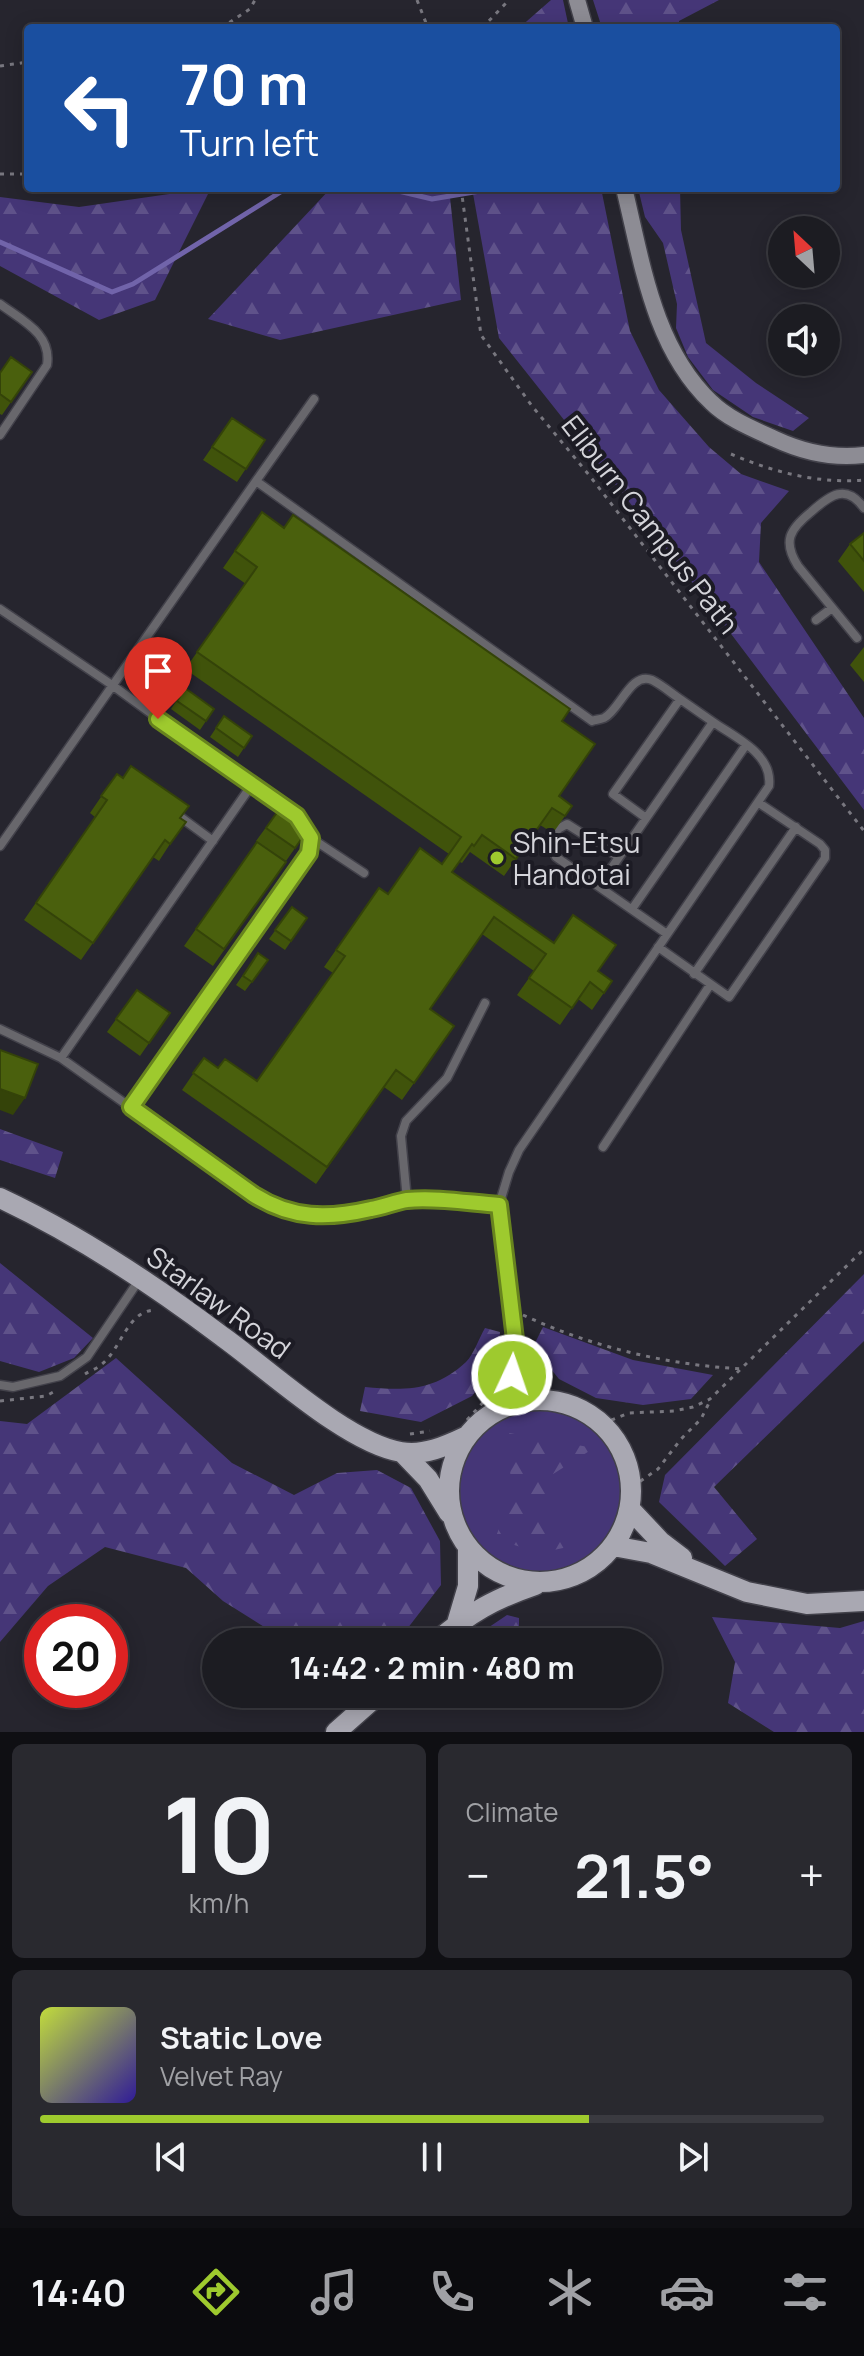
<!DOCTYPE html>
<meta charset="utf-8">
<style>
:root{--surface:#1c1c22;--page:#29292f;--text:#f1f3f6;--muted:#a0a1a5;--line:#3a3a40;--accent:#9eca2e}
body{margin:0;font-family:Manrope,sans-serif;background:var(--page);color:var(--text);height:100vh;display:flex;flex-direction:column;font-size:30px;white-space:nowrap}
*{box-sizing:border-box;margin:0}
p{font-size:26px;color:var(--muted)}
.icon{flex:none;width:44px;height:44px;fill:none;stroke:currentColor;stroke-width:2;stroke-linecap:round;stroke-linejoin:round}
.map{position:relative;height:1732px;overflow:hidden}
.drawer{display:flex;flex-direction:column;gap:12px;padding:12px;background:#0f0f13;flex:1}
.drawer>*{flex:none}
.hud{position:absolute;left:24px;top:24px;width:816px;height:168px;border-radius:8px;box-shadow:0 4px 20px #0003,0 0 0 2px var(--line);background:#1a4fa0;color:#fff;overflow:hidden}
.needle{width:52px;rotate:334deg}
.buttons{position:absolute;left:768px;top:216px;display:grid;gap:16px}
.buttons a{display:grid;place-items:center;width:72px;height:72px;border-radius:50%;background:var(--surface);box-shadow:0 4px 20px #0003,0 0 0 2px var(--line);font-size:40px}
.speed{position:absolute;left:24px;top:1604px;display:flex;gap:16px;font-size:40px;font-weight:700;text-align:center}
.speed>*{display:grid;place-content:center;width:104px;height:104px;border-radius:50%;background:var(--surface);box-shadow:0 4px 20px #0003,0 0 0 2px var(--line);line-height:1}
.speed .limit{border:12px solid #d22;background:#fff;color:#111}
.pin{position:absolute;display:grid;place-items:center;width:68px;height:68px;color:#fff;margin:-82px -34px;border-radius:50% 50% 50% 0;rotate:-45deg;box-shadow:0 0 8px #0007}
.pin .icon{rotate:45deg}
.me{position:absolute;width:88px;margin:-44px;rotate:3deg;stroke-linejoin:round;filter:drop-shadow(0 0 6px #0008)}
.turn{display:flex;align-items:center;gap:28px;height:168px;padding:0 24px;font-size:36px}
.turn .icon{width:104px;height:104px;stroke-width:2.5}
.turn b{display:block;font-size:56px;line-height:68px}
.big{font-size:60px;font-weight:700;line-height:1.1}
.drawer .widget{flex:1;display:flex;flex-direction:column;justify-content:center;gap:12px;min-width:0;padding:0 28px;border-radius:12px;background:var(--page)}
.drawer .dial{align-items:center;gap:0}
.dial b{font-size:104px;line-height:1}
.song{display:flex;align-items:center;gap:24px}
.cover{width:96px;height:96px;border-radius:12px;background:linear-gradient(135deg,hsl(70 70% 55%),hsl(250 70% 35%))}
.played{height:8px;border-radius:4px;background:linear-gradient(90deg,var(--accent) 70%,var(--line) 70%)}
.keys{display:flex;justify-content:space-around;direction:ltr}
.heat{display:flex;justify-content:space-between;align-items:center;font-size:44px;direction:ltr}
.drawer .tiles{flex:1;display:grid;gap:12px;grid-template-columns:1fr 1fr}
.widget:last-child{grid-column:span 2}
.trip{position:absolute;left:202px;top:1628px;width:460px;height:80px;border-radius:40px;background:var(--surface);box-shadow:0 4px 20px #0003,0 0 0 2px var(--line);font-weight:700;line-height:80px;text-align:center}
.dock{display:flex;height:128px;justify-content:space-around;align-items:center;background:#0b0b0e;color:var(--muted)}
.dock .icon{width:56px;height:56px}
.dock .current{color:var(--accent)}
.dock b{font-size:36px;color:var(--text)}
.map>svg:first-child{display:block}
.green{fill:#453677}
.forest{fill:url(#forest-firs)}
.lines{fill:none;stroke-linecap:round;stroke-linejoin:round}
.stream{stroke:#7164aa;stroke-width:5}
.lane-casing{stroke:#42414a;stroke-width:11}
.secondary-casing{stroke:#42414a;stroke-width:19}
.primary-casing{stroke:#42414a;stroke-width:23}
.path{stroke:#78777f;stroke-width:3;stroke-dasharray:4 6;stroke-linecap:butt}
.lane{stroke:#68676c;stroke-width:8}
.secondary{stroke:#8d8c94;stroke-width:16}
.primary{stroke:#a9a8b2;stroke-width:20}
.wall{fill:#40530b}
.shaded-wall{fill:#344309}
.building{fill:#4a600d;stroke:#344309;stroke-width:2}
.route-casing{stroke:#67831e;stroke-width:20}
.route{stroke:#9eca2e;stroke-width:14}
.poi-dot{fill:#9eca2e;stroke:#1c1b24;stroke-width:3}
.labels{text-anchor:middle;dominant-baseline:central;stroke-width:8;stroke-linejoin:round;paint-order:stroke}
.street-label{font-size:28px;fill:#d4d4da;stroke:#1c1b24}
.poi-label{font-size:28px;fill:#d4d4da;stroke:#1c1b24;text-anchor:start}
</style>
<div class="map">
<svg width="864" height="1732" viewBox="0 0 864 1732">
<defs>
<pattern id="forest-firs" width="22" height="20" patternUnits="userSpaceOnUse" patternTransform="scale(2)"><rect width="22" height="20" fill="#453677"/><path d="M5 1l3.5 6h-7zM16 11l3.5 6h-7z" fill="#5f528a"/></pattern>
</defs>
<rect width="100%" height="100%" fill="#26252e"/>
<path class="green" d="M459 1491a82 82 0 1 1 164 0a82 82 0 1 1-164 0Z"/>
<path class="forest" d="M551 0H563L569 28H519Z
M593 0H719L679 21V28H602Z
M211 188 155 300 99 320 0 266V197L79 207Z
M331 188H449L461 300 280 340 208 319Z
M472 188H601L630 331 659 390 709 447 741 474 789 491 761 523 759 562 864 718V810L676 561 499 338Z
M638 188H680L681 230 706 343 756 383 809 418 793 431 753 417 713 390 688 357 676 328 677 304 663 243 645 217Z
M0 1129 63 1152 55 1178 0 1160Z
M0 1263 93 1338 74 1358 39 1372 0 1361Z
M864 1274V1341L714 1487 757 1539 725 1566 659 1502 665 1475Z
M543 1327 633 1360 713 1375 691 1399 643 1405 596 1398 559 1379 533 1347Z
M485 1328 500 1332 497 1365 472 1396 421 1422 360 1411 365 1387C405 1391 435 1391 466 1362 474 1354 479 1338 485 1328Z
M116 1358 232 1463 294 1495 337 1473 377 1470 411 1488 440 1541 441 1585 397 1642H288L223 1601 186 1568 105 1547 48 1586 0 1642V1421L27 1424Z
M509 1433 594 1448 550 1476 549 1515 586 1543 540 1553 495 1539 511 1497Z
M507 1615 519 1618V1639L514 1642H467Z
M712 1617 840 1628 864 1621V1732H774L728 1703 735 1662Z"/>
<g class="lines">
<path class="stream" d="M386 188 432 199 480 191 481 188
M0 242 112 292 133 284 287 188"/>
<g class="lane-casing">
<path id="lane" d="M0 304C23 321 52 334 47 365L0 435
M314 399 256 481 592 721C593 720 603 719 604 718 620 710 631 671 652 680 662 685 671 693 680 699
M0 609 112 685 251 786
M816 620 832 608
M857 638 798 566C782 541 790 529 811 512 830 495 846 483 864 508
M175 813 213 841
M646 818 613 794 680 699 713 722
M303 824 311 838
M0 846 256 481
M619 857 567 824 558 829 550 843 556 857 667 934
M632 909 746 745
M658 947 729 997 825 858V850L820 844 759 803
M694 974 796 827
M0 1029 61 1058 254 1195C310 1231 346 1210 405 1201 435 1196 469 1203 499 1205L509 1172 519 1150 769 786C773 754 736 738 713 722L599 886
M61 1058 251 786 290 812
M131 1107 309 853 311 838 364 873
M603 1147 710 985
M407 1200 401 1136 406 1121 447 1078 485 1003
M499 1205 517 1356
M0 1385 13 1387 60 1376 87 1357 139 1280
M505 1406 517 1356 544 1399"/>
</g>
<g class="secondary-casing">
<path id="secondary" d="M577 0 585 28
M624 188C642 261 653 347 711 402 728 419 753 429 775 439 803 452 832 459 864 455"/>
</g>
<g class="primary-casing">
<path id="primary" d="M0 1198C79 1235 154 1285 223 1337 269 1370 347 1443 401 1452 424 1456 446 1446 465 1437
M449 1491a91 91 0 1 1 182 0a91 91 0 1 1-182 0Z
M403 1453 428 1479 449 1513
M630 1509 661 1542 682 1558
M613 1546 651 1553 747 1592 807 1604 864 1601
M457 1623 468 1586V1548
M436 1642C469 1613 494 1599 535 1585
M336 1732 379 1694"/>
</g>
<path class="path" d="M417 0 428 28
M221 28 250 9 255 0
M374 28 400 23 403 28
M482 28 509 0
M0 66 28 62
M0 174H28
M461 188 481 335 532 406 589 475 864 831
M731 454C773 472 818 484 864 480
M523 1315C592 1347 667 1365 743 1369
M85 1374C90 1371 98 1368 102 1364 122 1348 127 1310 156 1310
M0 1401 46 1396 57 1390
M467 1420 487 1398 499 1377H502
M602 1424 629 1413 674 1411 693 1407 710 1399 864 1249
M410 1434 430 1431
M632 1487 658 1469 681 1439 701 1419 711 1399"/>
<use href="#lane" class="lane"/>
<use href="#secondary" class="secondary"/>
<use href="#primary" class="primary"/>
</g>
<path class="wall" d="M32 372 2 415 0 414V373Z
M232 418 265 440 237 482 203 460Z
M262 512 562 721 559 796 572 806 553 833 540 825 504 876 470 852 462 863 460 862 452 872 554 943 612 981 592 1010 578 999 560 1025 517 995 534 971 482 934 430 1009 454 1026 402 1100 384 1087 316 1184 182 1090 204 1058 218 1068 257 1081 333 973 324 967 379 888 388 894 442 864 449 854 185 669 246 584 223 568Z
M864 533V592L838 561 850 544Z
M864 647V682L850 665Z
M185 688 214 709 200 730 171 709Z
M224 716 252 736 238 757 210 737Z
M105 791 180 818 170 844 159 861 153 857 81 960 24 920 95 817 90 813Z
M283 804 312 824 286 861 256 841Z
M286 862 213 966 184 946 196 929Z
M292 907 307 918 285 950 269 939Z
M258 953 268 960 245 991 236 985Z
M137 990 170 1013 140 1056 107 1032Z"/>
<path class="shaded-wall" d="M0 1089 25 1098 13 1115 0 1110Z"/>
<path class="building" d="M11 357 32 372 11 402 0 394V373Z
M232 418 265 440 246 469 212 447Z
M262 512 284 528 293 515 570 709 562 721 595 744 559 796 572 806 565 816 552 808 516 859 482 835 474 846 472 844 452 872 554 943 573 915 616 945 598 971 612 981 604 993 590 982 572 1008 529 978 546 954 494 917 430 1009 454 1026 414 1083 396 1070 327 1167 193 1073 204 1058 218 1068 225 1059 257 1081 345 956 336 950 379 888 388 894 420 848 442 864 461 837 197 652 257 567 235 551Z
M864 533V561L850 544Z
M185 688 214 709 206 721 177 701Z
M224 716 252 736 244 748 216 728Z
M131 766 189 806 180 818 186 822 170 844 165 840 93 943 36 903 107 800 101 796 117 774 123 778Z
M283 804 312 824 295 848 266 828Z
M257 842 286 862 224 949 196 929Z
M292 907 307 918 291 941 275 930Z
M258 953 268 960 252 982 243 976Z
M137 990 170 1013 149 1043 116 1019Z
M0 1050 38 1064 25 1098 0 1089Z"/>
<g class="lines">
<g class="route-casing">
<path id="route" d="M158 719 297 816 311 838 309 853 131 1107 254 1195C292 1219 328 1219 371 1209 383 1207 395 1202 407 1200 437 1197 470 1203 499 1205L517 1356 512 1375"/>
</g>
<use href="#route" class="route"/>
</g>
<circle class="poi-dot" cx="497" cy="858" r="8"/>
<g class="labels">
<g class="street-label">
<text transform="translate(651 524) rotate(52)">Eliburn Campus Path</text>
<text transform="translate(219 1302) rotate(36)">Starlaw Road</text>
</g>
<g class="poi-label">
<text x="513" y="842">Shin-Etsu<tspan x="513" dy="32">Handotai</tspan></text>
</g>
</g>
</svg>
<div class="buttons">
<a><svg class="needle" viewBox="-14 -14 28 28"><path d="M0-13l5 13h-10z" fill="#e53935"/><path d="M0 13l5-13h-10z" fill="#a0a1a5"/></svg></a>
<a><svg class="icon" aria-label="sound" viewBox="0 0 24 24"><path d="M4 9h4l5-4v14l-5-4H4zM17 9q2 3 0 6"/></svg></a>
</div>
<div class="speed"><div class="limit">20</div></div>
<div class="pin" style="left:158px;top:719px;background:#d93025"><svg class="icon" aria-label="arrive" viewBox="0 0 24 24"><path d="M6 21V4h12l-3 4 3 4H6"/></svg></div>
<svg class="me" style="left:512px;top:1375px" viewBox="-20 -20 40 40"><circle r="17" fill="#9eca2e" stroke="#fff" stroke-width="3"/><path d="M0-11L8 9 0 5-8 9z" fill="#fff"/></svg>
<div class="trip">14:42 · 2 min · 480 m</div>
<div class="hud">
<div class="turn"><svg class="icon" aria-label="left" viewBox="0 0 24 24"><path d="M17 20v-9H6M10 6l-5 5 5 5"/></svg><div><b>70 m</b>Turn left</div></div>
</div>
</div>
<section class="drawer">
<div class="tiles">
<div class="widget dial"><b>10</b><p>km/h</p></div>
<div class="widget"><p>Climate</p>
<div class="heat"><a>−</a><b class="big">21.5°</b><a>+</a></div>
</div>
<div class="widget">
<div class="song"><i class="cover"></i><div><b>Static Love</b><p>Velvet Ray</p></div></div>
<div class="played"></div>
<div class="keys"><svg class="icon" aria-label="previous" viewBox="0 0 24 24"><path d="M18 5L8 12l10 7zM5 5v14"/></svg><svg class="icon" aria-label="pause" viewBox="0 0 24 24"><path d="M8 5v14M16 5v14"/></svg><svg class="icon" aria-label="next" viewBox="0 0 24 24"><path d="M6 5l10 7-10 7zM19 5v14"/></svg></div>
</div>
</div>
</section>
<nav class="dock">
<b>14:40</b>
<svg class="icon current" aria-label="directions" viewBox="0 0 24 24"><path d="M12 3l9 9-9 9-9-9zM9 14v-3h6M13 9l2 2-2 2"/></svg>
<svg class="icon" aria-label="music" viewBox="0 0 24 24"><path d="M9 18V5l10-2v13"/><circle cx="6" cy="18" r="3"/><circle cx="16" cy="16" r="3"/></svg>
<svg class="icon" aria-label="phone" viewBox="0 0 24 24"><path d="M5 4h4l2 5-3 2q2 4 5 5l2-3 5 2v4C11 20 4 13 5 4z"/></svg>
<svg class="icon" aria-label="climate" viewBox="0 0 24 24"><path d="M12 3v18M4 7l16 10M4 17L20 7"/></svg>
<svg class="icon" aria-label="car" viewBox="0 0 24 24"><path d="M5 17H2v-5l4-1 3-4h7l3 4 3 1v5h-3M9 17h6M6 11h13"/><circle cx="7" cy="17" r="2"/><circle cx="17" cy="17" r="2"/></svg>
<svg class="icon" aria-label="filters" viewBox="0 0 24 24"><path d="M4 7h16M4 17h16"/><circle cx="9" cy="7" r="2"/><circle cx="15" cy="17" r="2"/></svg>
</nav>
